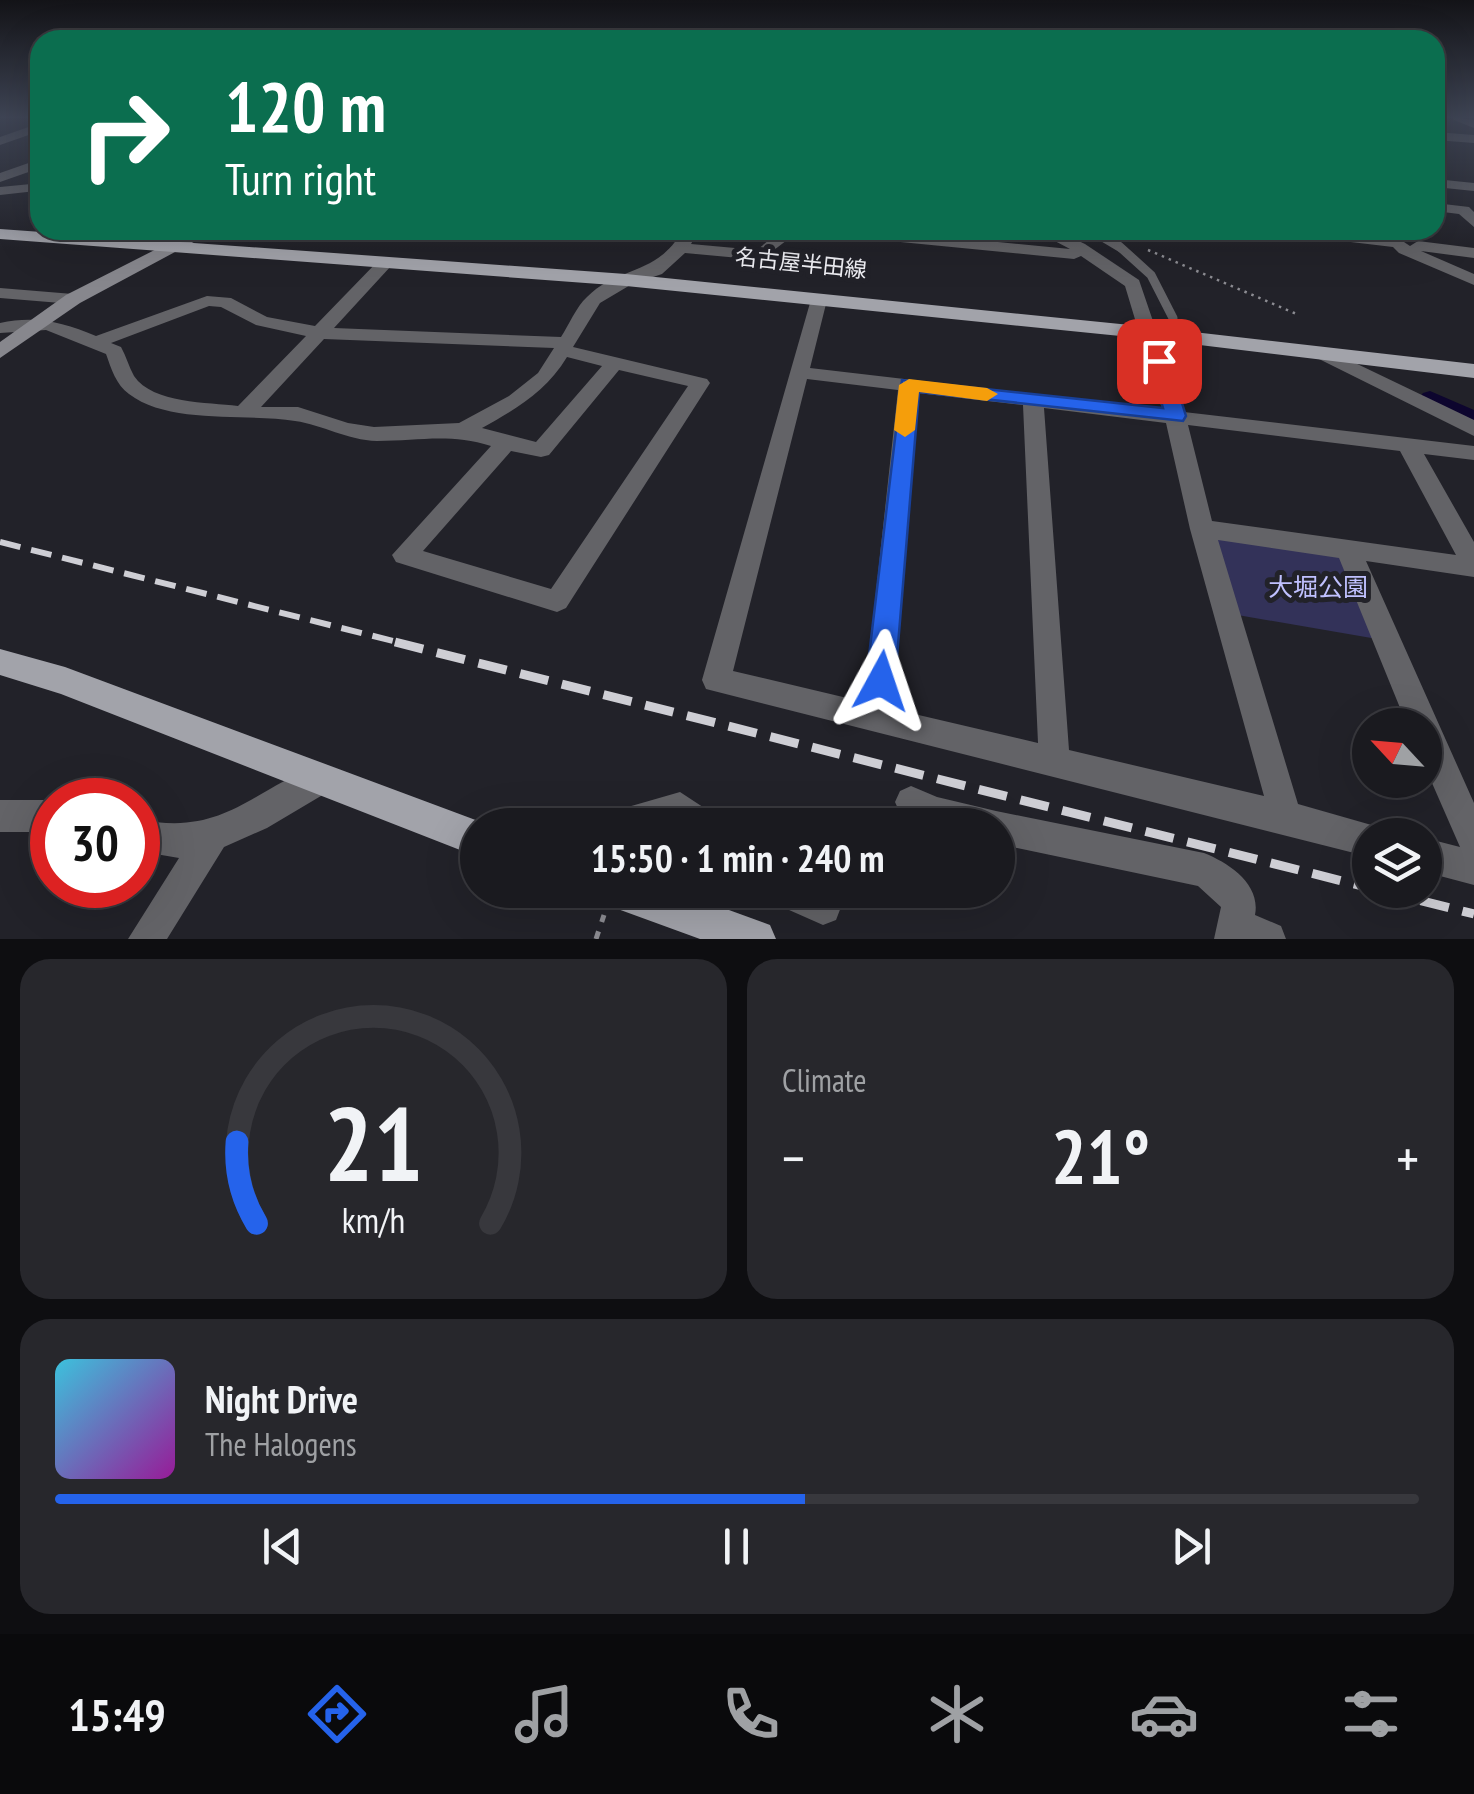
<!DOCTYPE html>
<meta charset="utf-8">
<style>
:root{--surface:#1a1a1f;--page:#27272c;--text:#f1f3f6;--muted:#9fa1a4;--line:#38383d;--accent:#2563eb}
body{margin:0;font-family:"PT Sans Narrow","Noto Sans JP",sans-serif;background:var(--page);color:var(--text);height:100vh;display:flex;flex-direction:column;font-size:38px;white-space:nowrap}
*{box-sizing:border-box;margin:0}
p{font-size:32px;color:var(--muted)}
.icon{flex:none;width:55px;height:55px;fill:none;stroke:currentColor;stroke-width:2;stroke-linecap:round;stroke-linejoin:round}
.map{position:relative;height:939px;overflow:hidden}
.sheet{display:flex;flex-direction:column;gap:20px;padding:20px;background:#0e0e11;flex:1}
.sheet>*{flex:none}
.guide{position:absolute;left:30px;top:30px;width:1415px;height:210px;border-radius:30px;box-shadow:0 10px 40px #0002,0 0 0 2px var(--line);background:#0b6e4f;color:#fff;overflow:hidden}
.needle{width:65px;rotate:296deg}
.fabs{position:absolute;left:1352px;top:708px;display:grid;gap:20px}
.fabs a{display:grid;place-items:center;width:90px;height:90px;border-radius:50%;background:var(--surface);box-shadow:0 10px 40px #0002,0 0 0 2px var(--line);font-size:50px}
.speed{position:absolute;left:30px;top:778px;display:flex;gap:20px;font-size:50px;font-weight:700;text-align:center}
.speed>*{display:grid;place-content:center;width:130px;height:130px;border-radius:50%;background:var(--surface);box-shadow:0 10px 40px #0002,0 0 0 2px var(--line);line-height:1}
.speed .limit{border:15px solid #d22;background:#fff;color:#111}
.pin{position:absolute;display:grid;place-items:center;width:85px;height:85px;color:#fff;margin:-42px;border-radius:20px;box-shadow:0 5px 15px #0006}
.me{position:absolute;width:110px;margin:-55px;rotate:5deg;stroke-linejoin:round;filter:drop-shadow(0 0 8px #0008)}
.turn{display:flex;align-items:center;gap:35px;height:210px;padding:0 30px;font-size:45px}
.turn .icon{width:130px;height:130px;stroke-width:2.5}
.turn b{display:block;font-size:70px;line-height:85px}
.big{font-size:75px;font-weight:700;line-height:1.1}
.sheet .widget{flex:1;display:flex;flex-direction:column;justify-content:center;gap:15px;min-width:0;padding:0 35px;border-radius:30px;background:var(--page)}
.sheet .dial{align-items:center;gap:0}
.dial svg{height:260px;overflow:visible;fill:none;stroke:var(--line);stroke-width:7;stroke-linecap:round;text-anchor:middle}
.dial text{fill:var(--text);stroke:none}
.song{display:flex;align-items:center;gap:30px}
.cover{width:120px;height:120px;border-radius:15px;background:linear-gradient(135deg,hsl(190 70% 55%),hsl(300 70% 35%))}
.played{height:10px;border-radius:5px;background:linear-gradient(90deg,var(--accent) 55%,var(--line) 55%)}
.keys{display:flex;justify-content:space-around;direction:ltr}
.heat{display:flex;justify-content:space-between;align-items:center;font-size:55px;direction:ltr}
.sheet .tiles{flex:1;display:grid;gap:20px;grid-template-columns:1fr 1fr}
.widget:last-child{grid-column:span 2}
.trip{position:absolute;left:460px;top:808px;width:555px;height:100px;border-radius:50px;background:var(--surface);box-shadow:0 10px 40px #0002,0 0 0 2px var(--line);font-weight:700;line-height:100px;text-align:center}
.dock{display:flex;height:160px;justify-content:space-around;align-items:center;background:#0a0a0c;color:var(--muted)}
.dock .icon{width:70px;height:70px}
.dock .selected{color:var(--accent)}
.dock b{font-size:45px;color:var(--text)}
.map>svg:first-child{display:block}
.green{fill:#333259}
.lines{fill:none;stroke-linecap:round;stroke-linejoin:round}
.canal{fill:#0d052e;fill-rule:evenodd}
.path-far1{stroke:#8c8c92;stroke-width:2.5;stroke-dasharray:2.5 5;stroke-linecap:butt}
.path{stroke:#8c8c92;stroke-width:5;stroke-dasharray:8 10;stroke-linecap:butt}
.service-far1{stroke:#636367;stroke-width:8}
.service{stroke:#636367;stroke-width:9}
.minor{fill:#636367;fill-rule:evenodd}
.secondary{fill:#87878d;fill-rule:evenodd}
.primary{fill:#a2a3aa;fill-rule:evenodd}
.rail-far1{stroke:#ceced4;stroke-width:6;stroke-dasharray:21 11;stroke-linecap:butt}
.rail{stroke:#ceced4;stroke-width:9;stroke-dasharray:29 14;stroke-linecap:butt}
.route{fill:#2563eb;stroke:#184099;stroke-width:2.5}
.slow{fill:#f59e0b}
.labels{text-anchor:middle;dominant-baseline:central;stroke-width:10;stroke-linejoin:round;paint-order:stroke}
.far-street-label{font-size:22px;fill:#f1f1f6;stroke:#222229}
.park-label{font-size:25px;fill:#c0c1ff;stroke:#222229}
</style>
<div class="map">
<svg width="1474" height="939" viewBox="0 0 1474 939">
<rect width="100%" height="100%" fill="#222229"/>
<path class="green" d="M1202 529 1349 551 1383 640 1226 613Z"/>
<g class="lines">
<path class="canal" d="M1050 230H1070L1074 234 1066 239Z
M1430 391 1474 410V425L1423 401 1420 397 1423 393Z"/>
<path class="path-far1" d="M1148 250 1299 315"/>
<path class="path" d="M596 939 604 915"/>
<path class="service-far1" d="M1090 230 1122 249"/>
<path class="service" d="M1119 246 1151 275 1173 318"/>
<path class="minor" d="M1452 117 1474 120V128L1454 120Z
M40 123V131L0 145V137Z
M1435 132 1474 135V143L1435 140Z
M40 159V168L0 182V173Z
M1435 179 1474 183V191L1435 187Z
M31 184 38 188 36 191 0 195V187Z
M1435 203 1469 207 1474 212V227L1459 214 1435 211Z
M459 230H510C499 238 470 238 459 230Z
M683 230H699L691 244 757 250 781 230H877L1070 249 1034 230H1055L1085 244 1139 280 1184 412 1474 446V460L1424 454 1474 542V577L1366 561 1474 803V885L1425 872V838L1460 847 1425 767V725H1407L1339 558 1218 540 1298 804 1382 828 1385 835H1370V857L706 689 702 680 812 296H824L827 300 810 368 1162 409 1125 286 1081 256 1074 259 870 239 791 237 761 260 685 253 662 274 632 284 600 303 573 347 707 379 710 383 566 608 557 612 396 562 392 555 491 446C449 433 419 441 377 441 347 440 323 425 295 421 248 413 169 425 129 394 116 385 111 368 106 354L46 330 0 333V323C35 315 63 322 96 336L207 296 231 298 267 317 315 326 379 260 385 258 393 263 391 266 334 328 561 337C569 325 576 307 587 297 619 265 656 277 683 230ZM209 306 221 307 256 325 306 336 238 406C208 402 153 404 134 376 129 367 126 356 121 347L111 343ZM324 339 554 348 538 373 509 396 459 423 374 427 348 423 298 407H261ZM567 357 602 366 536 442 482 428C516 409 546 392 567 357ZM619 370 688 386 551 589 423 551 511 451 541 457 549 455ZM807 379 898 390 864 702 733 671ZM918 393 1023 405 1038 743 893 709ZM1044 408 1166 423 1190 529 1264 796 1069 750ZM1188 425 1400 451 1456 555 1212 521Z
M1308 230 1398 238 1410 246 1418 241 1474 248V258L1421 251 1474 274V285L1399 253 1393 247 1317 238Z
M0 288 73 294 82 299 73 304 0 298Z
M1326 349 1474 420V436L1319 359V351Z
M320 764 331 768 336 779 331 790 267 828 224 847 167 939H128L179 858 138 851V819C223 837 249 792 320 764Z
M911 786 937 797 996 811 1204 853C1229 863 1261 884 1255 915L1281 926 1286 939H1214L1221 907 1198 886 998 844V825H924L900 813 895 802 900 791Z
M680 792 712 813 716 825H603L607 813Z
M0 800H53L52 832H0Z
M766 890H825L836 894 841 907 836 920 823 925 771 902Z"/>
<path class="secondary" d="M194 230H216L80 303 0 358V342L66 295Z"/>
<path class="primary" d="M0 229 626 274 1150 327 1474 364V378L1150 339 626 286 0 239Z
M0 649 65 667 489 825H478V857L61 694 0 675Z
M599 890H674L770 925 776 939H700L604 904Z"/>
<path class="rail-far1" d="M0 542 405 644"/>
<path class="rail" d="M395 642 1370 888
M1379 890 1474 914"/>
</g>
<linearGradient id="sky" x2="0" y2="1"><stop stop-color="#131317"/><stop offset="0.47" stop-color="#3e4454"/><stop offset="1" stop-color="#3e4454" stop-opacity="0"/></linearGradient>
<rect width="1474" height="249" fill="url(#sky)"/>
<path class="route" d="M1159 355 1169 361 1186 416 1183 421 919 392 895 681 891 690 881 694 870 690 866 681 902 380 1163 408 1149 361Z"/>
<path class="slow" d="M909 379 987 388 998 394 987 401 919 392 915 430 905 437 894 430 899 385Z"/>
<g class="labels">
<g class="far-street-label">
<text transform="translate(801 263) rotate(6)">名古屋半田線</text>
</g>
<g class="park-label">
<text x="1318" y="587">大堀公園</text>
</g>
</g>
</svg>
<div class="fabs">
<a><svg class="needle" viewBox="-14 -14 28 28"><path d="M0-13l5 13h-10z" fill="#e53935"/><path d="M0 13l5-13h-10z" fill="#9fa1a4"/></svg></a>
<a><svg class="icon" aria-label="layers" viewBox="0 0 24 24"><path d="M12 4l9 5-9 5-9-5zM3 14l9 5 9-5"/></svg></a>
</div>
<div class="speed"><div class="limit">30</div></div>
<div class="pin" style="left:1159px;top:361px;background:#d93025"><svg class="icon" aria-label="arrive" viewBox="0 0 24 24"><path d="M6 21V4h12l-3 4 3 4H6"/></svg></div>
<svg class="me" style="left:881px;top:681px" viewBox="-20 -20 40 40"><path d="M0-17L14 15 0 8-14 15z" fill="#2563eb" stroke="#fff" stroke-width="4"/></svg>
<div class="trip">15:50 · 1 min · 240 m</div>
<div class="guide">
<div class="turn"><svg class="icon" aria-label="right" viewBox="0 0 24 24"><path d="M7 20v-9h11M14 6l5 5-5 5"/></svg><div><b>120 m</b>Turn right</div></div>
</div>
</div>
<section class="sheet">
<div class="tiles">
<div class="widget dial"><svg viewBox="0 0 100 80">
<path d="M14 69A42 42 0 1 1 86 69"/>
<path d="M14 69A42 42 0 0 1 8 44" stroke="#2563eb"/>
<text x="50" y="56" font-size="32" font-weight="700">21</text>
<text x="50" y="72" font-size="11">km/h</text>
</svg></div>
<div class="widget"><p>Climate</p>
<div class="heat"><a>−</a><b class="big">21°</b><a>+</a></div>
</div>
<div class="widget">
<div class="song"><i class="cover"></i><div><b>Night Drive</b><p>The Halogens</p></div></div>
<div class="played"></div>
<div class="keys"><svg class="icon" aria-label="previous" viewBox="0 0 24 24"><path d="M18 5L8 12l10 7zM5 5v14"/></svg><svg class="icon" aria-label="pause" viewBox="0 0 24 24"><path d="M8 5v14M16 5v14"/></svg><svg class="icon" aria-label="next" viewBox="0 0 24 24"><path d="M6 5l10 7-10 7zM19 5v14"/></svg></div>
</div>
</div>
</section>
<nav class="dock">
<b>15:49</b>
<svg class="icon selected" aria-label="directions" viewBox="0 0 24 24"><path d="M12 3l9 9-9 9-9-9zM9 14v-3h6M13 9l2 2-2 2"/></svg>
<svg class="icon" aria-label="music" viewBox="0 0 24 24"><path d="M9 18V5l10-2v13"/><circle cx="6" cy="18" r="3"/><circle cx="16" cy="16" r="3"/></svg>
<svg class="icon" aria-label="phone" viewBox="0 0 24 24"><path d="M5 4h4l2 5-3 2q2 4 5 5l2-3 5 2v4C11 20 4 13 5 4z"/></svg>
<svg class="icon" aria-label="climate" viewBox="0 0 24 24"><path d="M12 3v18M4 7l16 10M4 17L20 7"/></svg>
<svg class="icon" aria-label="car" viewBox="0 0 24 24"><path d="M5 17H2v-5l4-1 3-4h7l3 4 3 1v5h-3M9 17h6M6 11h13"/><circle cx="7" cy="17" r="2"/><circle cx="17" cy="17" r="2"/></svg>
<svg class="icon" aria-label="filters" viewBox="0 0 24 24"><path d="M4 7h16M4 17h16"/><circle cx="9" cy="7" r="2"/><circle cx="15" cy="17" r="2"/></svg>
</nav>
